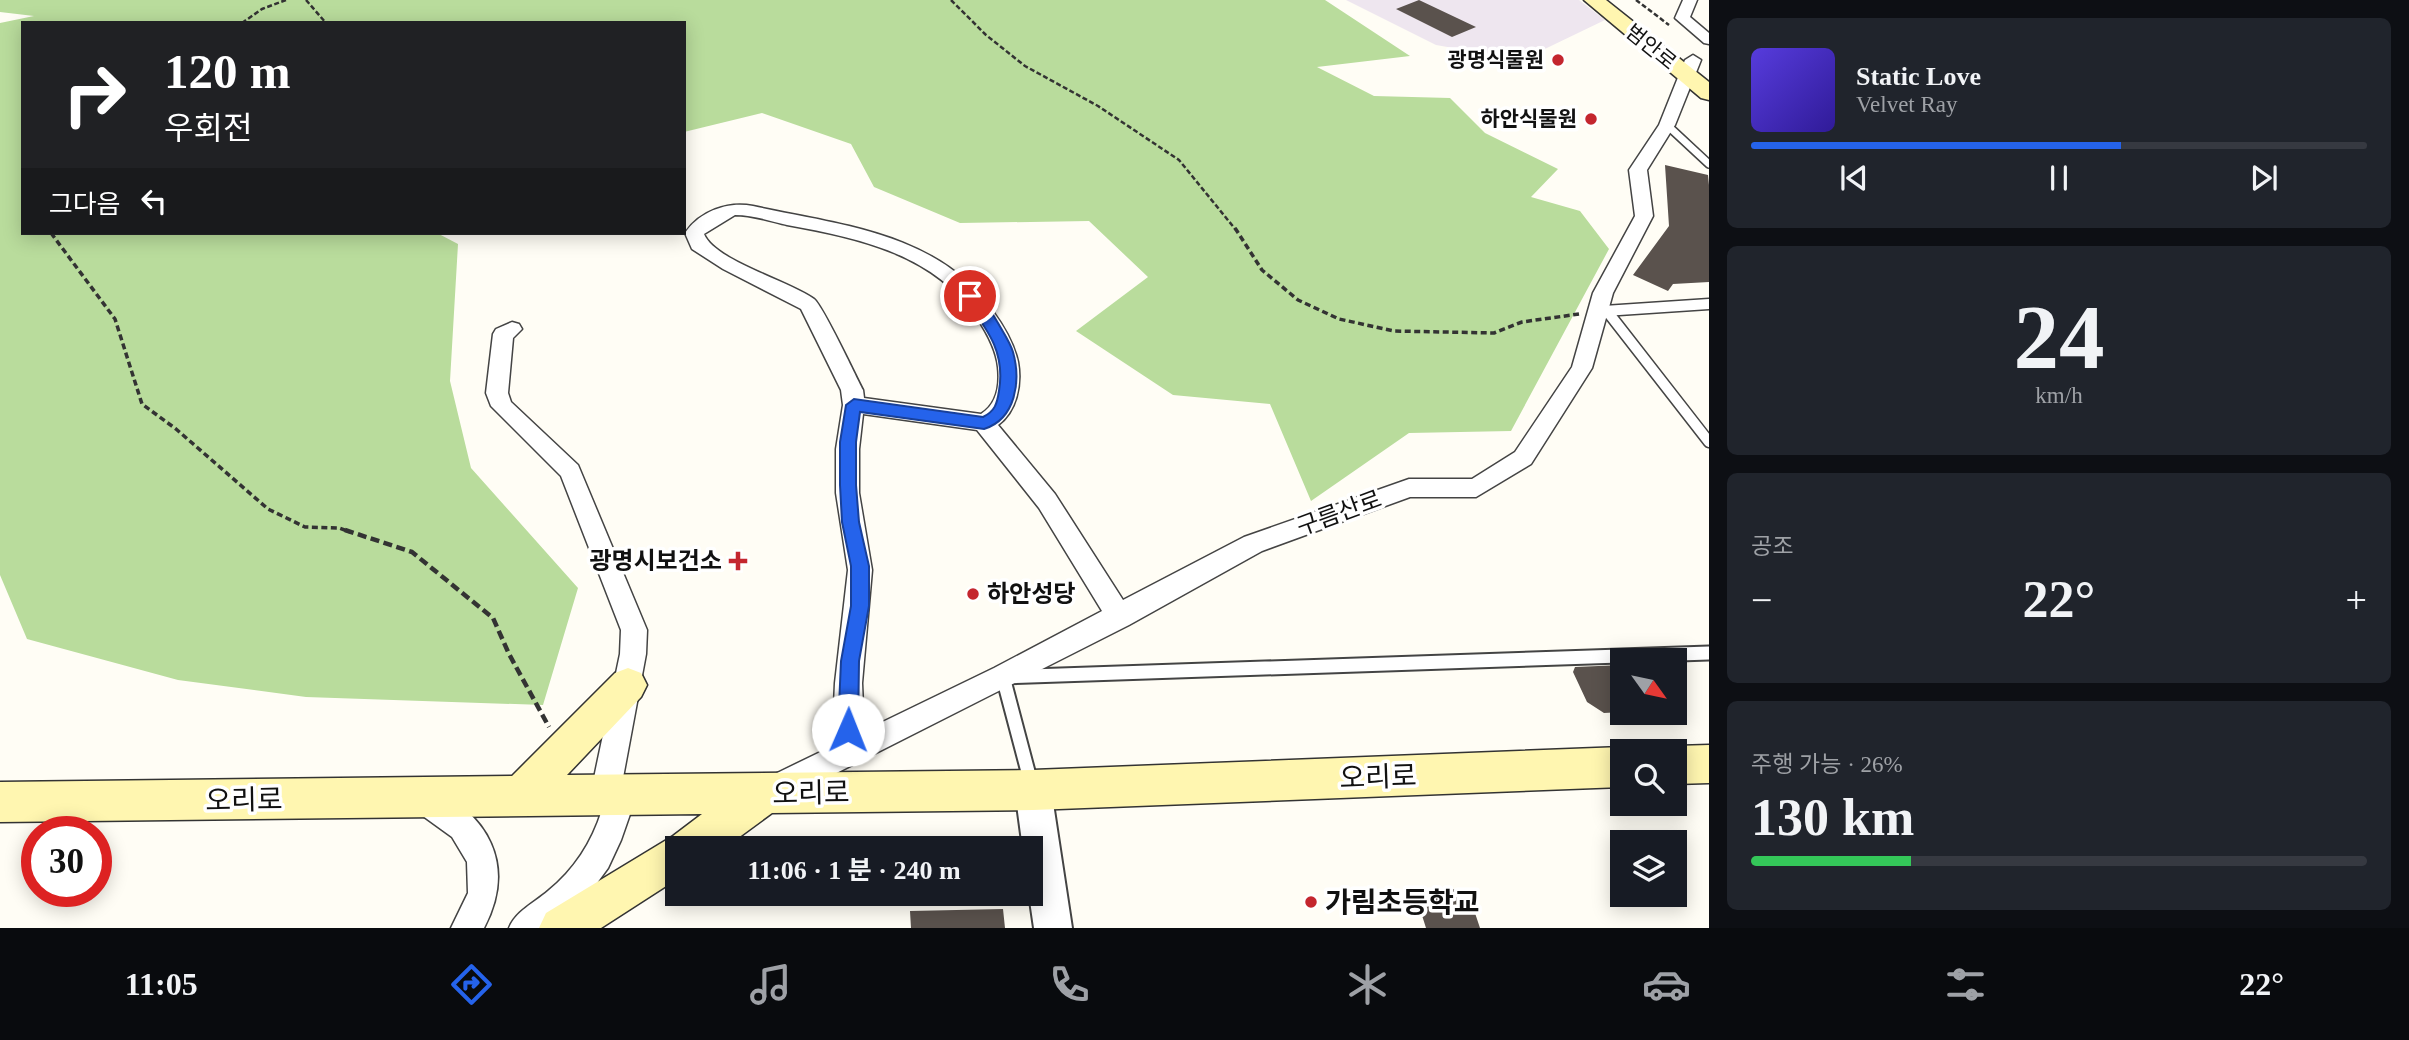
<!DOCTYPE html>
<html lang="ko">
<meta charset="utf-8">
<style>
:root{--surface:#171b24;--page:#20242c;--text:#f1f3f6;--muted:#9ea1a6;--line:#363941;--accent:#2563eb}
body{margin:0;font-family:"Times New Roman","Noto Sans KR",serif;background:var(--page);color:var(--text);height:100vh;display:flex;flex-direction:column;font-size:26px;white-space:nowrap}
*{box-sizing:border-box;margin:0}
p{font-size:23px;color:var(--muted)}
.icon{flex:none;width:38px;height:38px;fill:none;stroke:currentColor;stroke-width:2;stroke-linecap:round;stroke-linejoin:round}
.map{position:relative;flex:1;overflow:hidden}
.side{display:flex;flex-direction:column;gap:18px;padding:18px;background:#0d0f14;width:700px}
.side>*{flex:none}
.banner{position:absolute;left:21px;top:21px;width:665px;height:214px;border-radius:0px;box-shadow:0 4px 18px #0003;background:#202124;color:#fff;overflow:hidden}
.needle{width:46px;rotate:123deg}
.buttons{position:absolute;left:1610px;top:648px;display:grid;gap:14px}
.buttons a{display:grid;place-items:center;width:77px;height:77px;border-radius:0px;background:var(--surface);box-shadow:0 4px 18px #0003;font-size:35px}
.speed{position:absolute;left:21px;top:816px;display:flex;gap:14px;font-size:35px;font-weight:700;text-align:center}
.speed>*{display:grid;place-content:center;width:91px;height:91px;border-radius:50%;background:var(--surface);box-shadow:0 4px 18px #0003;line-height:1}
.speed .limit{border:10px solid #d22;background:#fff;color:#111}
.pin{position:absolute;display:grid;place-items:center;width:60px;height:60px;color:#fff;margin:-30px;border:4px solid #fff;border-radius:50%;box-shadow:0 2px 7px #0007}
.me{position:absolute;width:77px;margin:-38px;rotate:1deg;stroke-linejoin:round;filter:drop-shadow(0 0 5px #0008)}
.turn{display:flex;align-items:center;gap:24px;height:147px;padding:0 28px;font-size:32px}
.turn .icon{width:91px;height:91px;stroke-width:2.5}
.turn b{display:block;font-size:49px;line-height:60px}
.then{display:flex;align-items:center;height:66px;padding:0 28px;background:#0003;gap:14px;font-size:26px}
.big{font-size:52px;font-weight:700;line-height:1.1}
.side .widget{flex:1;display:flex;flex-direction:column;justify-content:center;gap:10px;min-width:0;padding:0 24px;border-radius:10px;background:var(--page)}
.side .dial{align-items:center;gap:0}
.dial b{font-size:91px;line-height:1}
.song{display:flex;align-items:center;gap:21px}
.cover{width:84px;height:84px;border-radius:10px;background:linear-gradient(135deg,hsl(250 70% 55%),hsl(250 70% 35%))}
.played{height:7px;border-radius:4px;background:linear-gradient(90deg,var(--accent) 60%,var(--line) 60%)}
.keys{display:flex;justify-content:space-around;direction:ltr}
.heat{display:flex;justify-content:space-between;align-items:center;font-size:38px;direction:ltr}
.charge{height:10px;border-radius:5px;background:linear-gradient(90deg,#34c759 26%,var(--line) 0)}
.trip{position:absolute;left:665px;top:836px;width:378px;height:70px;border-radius:0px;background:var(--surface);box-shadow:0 4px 18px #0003;font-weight:700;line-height:70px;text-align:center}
.tabs{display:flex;height:112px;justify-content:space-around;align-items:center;background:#090b0e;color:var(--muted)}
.tabs .icon{width:49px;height:49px}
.tabs .on{color:var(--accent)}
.tabs b{font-size:32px;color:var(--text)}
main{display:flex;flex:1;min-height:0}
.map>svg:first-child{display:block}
.industrial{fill:#eee6ef}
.forest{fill:#b9dc9c}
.building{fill:#5a524d}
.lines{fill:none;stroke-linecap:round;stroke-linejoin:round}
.service-far2-casing{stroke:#444;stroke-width:10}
.service-far1-casing{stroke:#444;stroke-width:13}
.service-casing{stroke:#444;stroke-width:17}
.minor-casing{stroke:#444;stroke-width:3}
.tertiary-casing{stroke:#444;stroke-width:4}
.secondary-casing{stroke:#333;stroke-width:3}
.path-far2{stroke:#333;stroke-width:2.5;stroke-dasharray:5 2.5;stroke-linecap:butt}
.path-far1{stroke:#333;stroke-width:3.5;stroke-dasharray:6 3.5;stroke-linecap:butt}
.path{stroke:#333;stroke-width:4.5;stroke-dasharray:9 4.5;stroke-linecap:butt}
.service-far2{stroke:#fff;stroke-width:7}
.service-far1{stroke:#fff;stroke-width:10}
.service{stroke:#fff;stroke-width:13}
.minor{fill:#fff;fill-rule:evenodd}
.tertiary{fill:#fff;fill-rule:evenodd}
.secondary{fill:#fff6b0;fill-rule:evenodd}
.route{fill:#2563eb;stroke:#184099;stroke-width:2}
.poi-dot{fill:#c4262e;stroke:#fff;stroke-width:2.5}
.labels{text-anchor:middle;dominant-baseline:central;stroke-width:7;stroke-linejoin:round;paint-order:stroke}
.far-street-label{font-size:21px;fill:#111;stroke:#fff}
.far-poi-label{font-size:21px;font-weight:bold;fill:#111;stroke:#fff;text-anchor:end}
.street-label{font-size:24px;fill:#111;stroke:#fff}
.poi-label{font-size:24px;font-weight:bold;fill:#111;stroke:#fff;text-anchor:end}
.near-street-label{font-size:28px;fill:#111;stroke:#fff}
.near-poi-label{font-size:28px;font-weight:bold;fill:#111;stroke:#fff;text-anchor:start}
</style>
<main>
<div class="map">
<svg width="1709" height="928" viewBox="0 0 1709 928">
<rect width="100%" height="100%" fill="#fffdf5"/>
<path class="industrial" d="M1346 0H1579L1605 20 1522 60 1436 45Z"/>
<path class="forest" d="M0 0H1325L1410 56 1317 67 1374 96 1450 98 1485 133 1558 169 1531 197 1580 211 1609 249 1511 431 1409 433 1311 501 1270 404 1173 395 1076 331 1148 277 1089 221 960 223 874 187 851 144 762 113 684 132V23H23V233H437L458 244 450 381 471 468 578 588 543 705 306 697 178 680 27 639 0 575V23L34 16 0 12Z"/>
<path class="building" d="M1419 0 1476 27 1452 37 1396 9Z
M1665 165 1708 175 1709 185V282L1673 284 1668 291 1633 275 1669 226Z
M1622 665V712L1604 713 1587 702 1573 672 1575 667Z
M1467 889 1480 928H1426L1414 890Z
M1003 909 1005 928H911L910 911Z"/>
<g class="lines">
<g class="service-far2-casing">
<path id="service-far2" d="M1667 125 1709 164"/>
</g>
<g class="service-far1-casing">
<path id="service-far1" d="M1604 311 1709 304
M1607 311 1709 442"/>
</g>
<g class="service-casing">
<path id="service" d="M1031 783 1003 677 1709 653"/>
</g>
<g class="minor-casing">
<path id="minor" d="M1683 0H1697L1690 17 1709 33V44L1704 43 1675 18Z
M1693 55 1701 60 1675 125 1647 170 1653 216 1613 293 1592 368 1531 464 1476 497H1410L1262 551 1129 625 793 795 783 799 773 795 769 785 773 775 839 743 834 705 835 683 848 570 836 493V449L843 405 841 390 801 309 723 269 692 249 685 233C700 211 728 201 753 206 839 225 937 232 992 310 1003 325 1014 343 1018 362 1022 384 1017 411 998 425L1055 494 1123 600 1244 537 1409 479H1472L1515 452 1572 367 1593 293 1635 216 1629 170 1659 125 1685 60ZM735 215C753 215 770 221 787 225 859 238 934 254 977 318 987 333 996 349 998 367 1000 385 997 404 981 414L864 398 863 390C855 375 823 306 814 299 790 281 715 261 704 234ZM863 414 977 430 1039 508 1102 611 994 668 864 731 862 683 872 570 859 493V449Z
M512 322 519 324 522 329 513 338 508 393 511 402 578 465 647 630 646 654 622 783 631 787 636 797 621 840 608 868 586 898 552 928H509C516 911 534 903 548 891 574 870 592 842 602 810L595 807 590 797 620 654 621 630 561 476 491 406 486 393 493 334 496 329Z
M426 786C489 813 517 865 484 928H451L468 893 467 862 452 837 416 811 411 801 416 791Z"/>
</g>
<g class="tertiary-casing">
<path id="tertiary" d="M1033 772 1046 777 1051 790 1072 928H1034L1029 894 1031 849H1023L1015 790 1020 777Z"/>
</g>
<g class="secondary-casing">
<path id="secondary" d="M1584 0H1606L1709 82V100L1701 98Z
M628 668 641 673 647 685 641 697 567 775 1033 770 1622 747 1630 751H1622V787L1033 810 772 813 723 849H677V879L601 928H539L546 913 673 836 702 814 0 822V782L512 776 615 673Z
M1709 745V783L1675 784V751H1662L1675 746Z"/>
</g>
<path class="path-far2" d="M306 0 326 23
M951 0 986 35 1025 66 1098 106 1179 160 1236 230
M1636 0 1669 25
M242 23 262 9 286 0"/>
<path class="path-far1" d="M1235 228 1262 270 1298 300 1339 319 1394 331 1494 333 1522 322 1579 314
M51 233 115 319 142 404 176 429 268 509 305 527 339 528 350 532"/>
<path class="path" d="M345 530 412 552 493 618 509 654 549 727"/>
<use href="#service-far2" class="service-far2"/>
<use href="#service-far1" class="service-far1"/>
<use href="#service" class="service"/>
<use href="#minor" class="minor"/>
<use href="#tertiary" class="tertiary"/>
<use href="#secondary" class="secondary"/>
</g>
<path class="route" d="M970 291C983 295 991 312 998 323 1003 332 1010 342 1013 352 1021 381 1016 419 984 429L860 412 856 442V485L859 522 869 566V606L859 661 858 730 855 737 848 740 841 737 838 730 841 661 851 606V566L842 522 840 485V442L846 405 854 399 983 417C995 411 997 404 999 391 1006 350 985 327 963 296Z"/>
<g class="poi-dot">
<circle cx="1558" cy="60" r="7"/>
<circle cx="1591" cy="119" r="7"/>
<path d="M734.5 550.5h7v7h7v7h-7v7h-7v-7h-7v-7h7z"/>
<circle cx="973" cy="594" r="7"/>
<circle cx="1311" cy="902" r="7"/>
</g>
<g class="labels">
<g class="far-street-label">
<text transform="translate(1651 47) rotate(39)">범안로</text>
</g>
<g class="far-poi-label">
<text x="1544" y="60">광명식물원</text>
<text x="1577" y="119">하안식물원</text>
</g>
<g class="street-label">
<text transform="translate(1339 513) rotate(-20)">구름산로</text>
</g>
<g class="poi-label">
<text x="722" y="561">광명시보건소</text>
<text x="987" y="594" text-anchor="start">하안성당</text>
</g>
<g class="near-street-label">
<text transform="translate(1378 777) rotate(-2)">오리로</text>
<text transform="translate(811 793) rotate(-1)">오리로</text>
<text transform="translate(244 800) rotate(-1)">오리로</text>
</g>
<g class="near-poi-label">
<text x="1325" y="902">가림초등학교</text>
</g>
</g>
</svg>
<div class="buttons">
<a><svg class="needle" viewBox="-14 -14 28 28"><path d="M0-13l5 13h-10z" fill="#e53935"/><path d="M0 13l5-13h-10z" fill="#9ea1a6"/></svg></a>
<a><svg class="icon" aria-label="search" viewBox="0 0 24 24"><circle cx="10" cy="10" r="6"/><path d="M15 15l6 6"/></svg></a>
<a><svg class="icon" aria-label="layers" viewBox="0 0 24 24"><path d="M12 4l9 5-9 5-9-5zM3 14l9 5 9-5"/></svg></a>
</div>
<div class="speed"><div class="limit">30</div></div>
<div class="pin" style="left:970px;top:296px;background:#d93025"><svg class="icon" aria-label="arrive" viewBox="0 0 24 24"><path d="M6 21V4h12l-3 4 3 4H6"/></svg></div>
<svg class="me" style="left:848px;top:730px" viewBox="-20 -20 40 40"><circle r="19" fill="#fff"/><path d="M0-13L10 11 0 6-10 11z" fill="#2563eb"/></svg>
<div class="trip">11:06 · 1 분 · 240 m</div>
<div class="banner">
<div class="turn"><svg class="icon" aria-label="right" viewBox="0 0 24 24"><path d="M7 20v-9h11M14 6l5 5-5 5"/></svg><div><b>120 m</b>우회전</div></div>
<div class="then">그다음<svg class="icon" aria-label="left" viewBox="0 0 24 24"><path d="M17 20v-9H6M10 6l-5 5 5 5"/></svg></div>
</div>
</div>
<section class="side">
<div class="widget">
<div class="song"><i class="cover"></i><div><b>Static Love</b><p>Velvet Ray</p></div></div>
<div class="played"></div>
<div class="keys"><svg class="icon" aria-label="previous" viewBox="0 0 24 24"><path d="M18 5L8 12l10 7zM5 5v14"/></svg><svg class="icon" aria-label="pause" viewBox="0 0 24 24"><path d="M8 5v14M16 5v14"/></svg><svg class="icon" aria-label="next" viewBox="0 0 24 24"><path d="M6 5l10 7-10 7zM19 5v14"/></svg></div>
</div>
<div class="widget dial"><b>24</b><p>km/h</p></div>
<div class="widget"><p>공조</p>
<div class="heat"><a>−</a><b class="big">22°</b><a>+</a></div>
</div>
<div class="widget"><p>주행 가능 · 26%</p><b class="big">130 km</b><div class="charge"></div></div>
</section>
</main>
<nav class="tabs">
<b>11:05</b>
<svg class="icon on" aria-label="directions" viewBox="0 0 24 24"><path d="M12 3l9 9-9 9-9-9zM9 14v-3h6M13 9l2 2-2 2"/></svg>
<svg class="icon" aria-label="music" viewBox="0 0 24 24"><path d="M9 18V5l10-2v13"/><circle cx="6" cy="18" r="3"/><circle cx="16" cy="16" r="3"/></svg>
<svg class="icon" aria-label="phone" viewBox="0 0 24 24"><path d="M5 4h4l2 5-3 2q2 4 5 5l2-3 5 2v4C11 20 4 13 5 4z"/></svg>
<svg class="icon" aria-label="climate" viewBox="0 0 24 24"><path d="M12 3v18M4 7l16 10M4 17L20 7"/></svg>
<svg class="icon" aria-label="car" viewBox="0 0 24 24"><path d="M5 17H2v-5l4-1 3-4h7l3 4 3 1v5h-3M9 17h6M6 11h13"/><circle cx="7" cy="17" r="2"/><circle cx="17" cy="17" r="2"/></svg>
<svg class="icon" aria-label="filters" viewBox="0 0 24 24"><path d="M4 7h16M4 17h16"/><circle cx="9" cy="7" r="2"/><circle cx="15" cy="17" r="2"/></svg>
<b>22°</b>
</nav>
